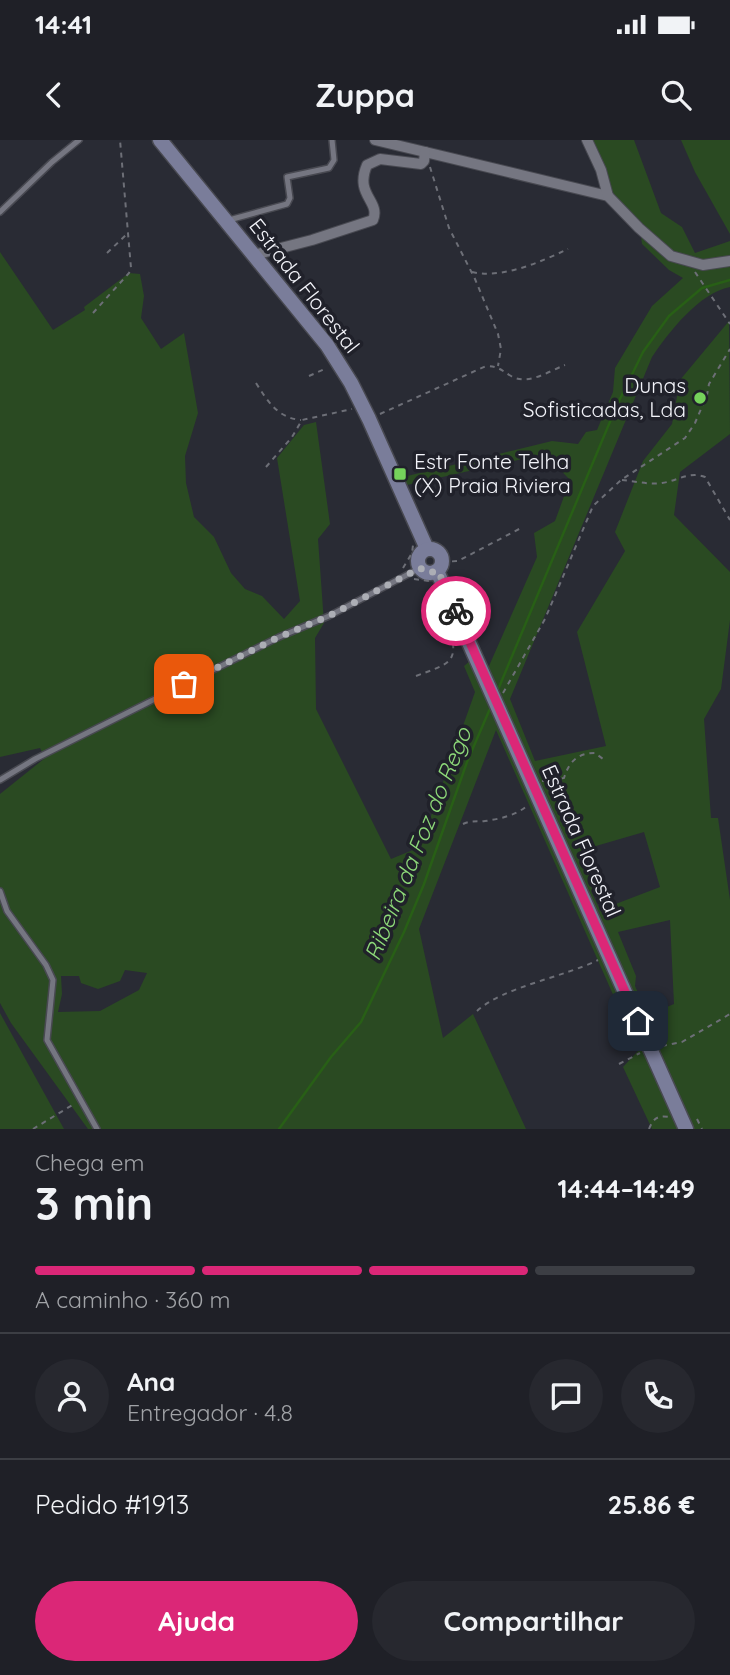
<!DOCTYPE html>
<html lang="pt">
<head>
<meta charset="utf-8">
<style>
  body { margin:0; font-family:Quicksand,sans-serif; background:#27282f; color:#f1f3f6; height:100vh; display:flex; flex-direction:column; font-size:26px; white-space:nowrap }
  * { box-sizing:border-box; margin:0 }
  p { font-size:23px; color:#a1a3a7 }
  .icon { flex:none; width:38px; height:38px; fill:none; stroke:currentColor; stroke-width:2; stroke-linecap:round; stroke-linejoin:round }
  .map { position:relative; height:989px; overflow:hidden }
  .drawer { display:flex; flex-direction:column; background:#1f2027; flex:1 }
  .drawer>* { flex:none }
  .pin { position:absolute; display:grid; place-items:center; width:60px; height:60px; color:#fff; margin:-30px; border-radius:14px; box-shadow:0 4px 10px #0006 }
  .courier { position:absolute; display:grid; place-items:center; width:70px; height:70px; margin:-35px; border:5px solid #db2777; border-radius:50%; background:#fff; color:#222; box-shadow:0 2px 9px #0007 }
  .summary em { font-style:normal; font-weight:700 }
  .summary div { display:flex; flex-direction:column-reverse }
  .summary { display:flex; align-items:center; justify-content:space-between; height:119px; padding:0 35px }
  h1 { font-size:46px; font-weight:700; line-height:52px }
  .bar { display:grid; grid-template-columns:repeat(4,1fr); gap:10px 7px; align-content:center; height:84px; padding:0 35px }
  .bar i { height:9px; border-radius:5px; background:#3c3e44 }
  .bar .active { background:#db2777 }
  .bar p { grid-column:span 4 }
  .line { display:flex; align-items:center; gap:18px; padding:0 35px; border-top:2px solid #3c3e44 }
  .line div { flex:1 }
  .round { display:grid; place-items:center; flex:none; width:74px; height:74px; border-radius:37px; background:#27282f }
  .cta { display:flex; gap:14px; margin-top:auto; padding:14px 35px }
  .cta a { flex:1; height:80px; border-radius:42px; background:#db2777; color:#fff; font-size:28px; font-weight:700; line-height:80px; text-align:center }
  .cta a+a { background:#27282f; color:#f1f3f6 }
  .status { display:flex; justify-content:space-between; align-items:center; height:49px; padding:0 35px; background:#1f2027; direction:ltr }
  .status svg { height:19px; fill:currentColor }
  header { display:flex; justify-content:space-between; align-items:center; height:91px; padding:0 35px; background:#1f2027; font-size:32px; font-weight:700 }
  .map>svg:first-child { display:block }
  .green { fill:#2a4a22; fill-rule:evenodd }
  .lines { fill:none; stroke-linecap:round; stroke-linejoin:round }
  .stream { stroke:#285f16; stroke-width:2.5 }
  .service-casing { stroke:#484951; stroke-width:8 }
  .minor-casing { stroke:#484951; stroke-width:12 }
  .secondary-casing { stroke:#484951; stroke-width:17 }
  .path { stroke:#6d6f77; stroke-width:2; stroke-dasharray:5 5; stroke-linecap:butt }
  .service { stroke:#757681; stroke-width:5 }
  .minor { stroke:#757681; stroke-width:10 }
  .secondary { stroke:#7a7d9a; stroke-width:14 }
  .done { stroke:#acaeb5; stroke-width:7; stroke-dasharray:0 12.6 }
  .route { stroke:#db2777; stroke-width:9 }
  .poi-dot { fill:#75d25b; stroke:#20212a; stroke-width:2.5 }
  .labels { text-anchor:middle; stroke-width:7; stroke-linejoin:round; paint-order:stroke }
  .street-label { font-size:21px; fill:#f3f4fa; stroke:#20212a }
  .poi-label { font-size:21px; fill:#f3f4fa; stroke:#20212a; text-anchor:end }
  .water-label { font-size:23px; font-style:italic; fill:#8dd979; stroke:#20212a }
</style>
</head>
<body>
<div class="status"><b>14:41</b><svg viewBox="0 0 49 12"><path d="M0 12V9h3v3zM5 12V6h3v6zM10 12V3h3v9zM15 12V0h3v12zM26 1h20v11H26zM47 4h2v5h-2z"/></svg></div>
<header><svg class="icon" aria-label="back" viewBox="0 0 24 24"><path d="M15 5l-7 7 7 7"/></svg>Zuppa<svg class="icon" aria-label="search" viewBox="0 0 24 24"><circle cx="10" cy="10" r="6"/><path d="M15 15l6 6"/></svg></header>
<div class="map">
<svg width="730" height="989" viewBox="0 0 730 989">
  <rect width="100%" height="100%" fill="#292b34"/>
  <g class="green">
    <path d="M587,0H634L661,73L682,87L695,113L730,101V147C699,153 669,192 652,217L510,559L535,621L606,606L577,492L625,411L615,392L643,321L672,284L680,240L729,181L730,294L680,332L674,375L730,432V480L721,549L704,579L711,678H718L730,760V989H652L623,927L638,911L496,590L419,789L443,898L473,874L526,989H88L11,883L0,863V654L45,618L40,608L0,617V112L53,190L85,170L84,167L129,133L140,134L144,156L141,178L161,209L184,193L198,273L185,316L186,343L194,377L214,397L231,433L245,449L262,456L284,479L300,461L277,318L304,285L316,282L330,384L318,399L324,483L315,498L316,569L391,719L420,707L475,552L464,526L476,516L484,533L489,526L537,417L534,393L555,381L570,340L545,314L407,345L403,337L552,301L578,304L586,292L597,290L613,252L615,228L652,166L683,138L669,130L642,104L641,97L608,56ZM644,692L660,747L600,770L591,751L594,742L579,714L589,708ZM670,780L674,864L657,871L646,870L635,846L636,836L618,792ZM125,830L147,833L139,850L100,871L58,872L62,854L61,836H79L81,843L98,849L120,841Z"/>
    <path d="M681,0H730V94L695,32Z"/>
    <path d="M0,873L64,989H0Z"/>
  </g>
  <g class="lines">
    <g class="stream">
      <path d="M497,552L617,265L643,212L669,176L702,148L730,140"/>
      <path d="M279,989L331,917L361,882L404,792L424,744L467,622L492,564"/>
    </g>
    <g class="service-casing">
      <g id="service">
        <path d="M0,72L52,22L79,0"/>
        <path d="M229,80L287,64L290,58L287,37L329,28L334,20L332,0"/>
        <path d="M0,640L35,619L279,497L329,476L420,428"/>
        <path d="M0,751L7,771L46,825L53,840L47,900L97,989"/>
      </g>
    </g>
    <g class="minor-casing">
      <g id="minor">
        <path d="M375,0L608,56L639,88L671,116L703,125L730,121"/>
        <path d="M587,0L601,30L608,56"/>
        <path d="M254,115L312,100L373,80C381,61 354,55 367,25L380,19L421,24L424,21L425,12"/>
      </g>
    </g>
    <g class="secondary-casing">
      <g id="secondary">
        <path d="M160,0L327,205L351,243L369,279L427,409"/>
        <circle cx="430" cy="421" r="12"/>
        <path d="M437,431L686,989"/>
      </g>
    </g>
    <g class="path">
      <path d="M430,27L449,88L475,139L498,194L501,209L498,226"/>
      <path d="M107,113L128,93"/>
      <path d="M472,132C503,139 540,122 568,109"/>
      <path d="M695,132L730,184"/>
      <path d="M93,173L129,133L131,128L120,0"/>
      <path d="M309,236L327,228"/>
      <path d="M256,243C268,262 278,278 301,280"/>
      <path d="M380,274L486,226C498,226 501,230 511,236C528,246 549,231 565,225"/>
      <path d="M266,327L292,297L302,280L352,269"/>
      <path d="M622,340C635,341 649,345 662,343C677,341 689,331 705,337L730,380"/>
      <path d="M442,422L458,421L521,388"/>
      <path d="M403,428L412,413L413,405"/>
      <path d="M414,439L429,441"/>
      <path d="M416,536C447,524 461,524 449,488"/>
      <path d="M503,553L545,479L593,366L621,340L685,298L695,283L707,255L709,244L730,209"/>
      <path d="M542,641L564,638C569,622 577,613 595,613L603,619"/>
      <path d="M463,684C471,680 477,682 485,681C500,679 517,675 528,665"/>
      <path d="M477,871C503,847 564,837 598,820"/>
      <path d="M662,906L682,902L730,874"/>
      <path d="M619,924L640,913"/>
      <path d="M697,979L702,989"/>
      <path d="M33,989L74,964"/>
      <path d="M649,989C653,979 657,975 669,977"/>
    </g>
    <use href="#service" class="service"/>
    <use href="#minor" class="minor"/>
    <use href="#secondary" class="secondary"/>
  </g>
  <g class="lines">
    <path class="done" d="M184,544L279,497L329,476L420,428L428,433L438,431L456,471"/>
    <path class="route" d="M456,471L638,881"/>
  </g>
  <g class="poi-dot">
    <circle cx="700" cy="258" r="7"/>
    <rect x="393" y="327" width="14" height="14" rx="3.5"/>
  </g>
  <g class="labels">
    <g class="street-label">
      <text transform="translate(304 146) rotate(52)" y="7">Estrada Florestal</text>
      <text transform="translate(581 701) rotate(66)" y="7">Estrada Florestal</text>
    </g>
    <g class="poi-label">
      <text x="686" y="253">Dunas<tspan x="686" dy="24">Sofisticadas, Lda</tspan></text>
      <text x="414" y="329" text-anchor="start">Estr Fonte Telha<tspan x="414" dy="24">(X) Praia Riviera</tspan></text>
    </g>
    <g class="water-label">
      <text transform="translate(418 704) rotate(-68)" y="8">Ribeira da Foz do Rego</text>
    </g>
  </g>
</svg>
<div class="pin" style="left:184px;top:544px;background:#ea580c"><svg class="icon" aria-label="bag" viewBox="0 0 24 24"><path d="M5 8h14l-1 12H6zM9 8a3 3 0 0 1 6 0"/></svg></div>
<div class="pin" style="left:638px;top:881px;background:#1f2937"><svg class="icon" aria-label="home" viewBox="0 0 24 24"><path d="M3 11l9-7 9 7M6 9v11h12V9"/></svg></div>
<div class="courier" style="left:456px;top:471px"><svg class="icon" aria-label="bike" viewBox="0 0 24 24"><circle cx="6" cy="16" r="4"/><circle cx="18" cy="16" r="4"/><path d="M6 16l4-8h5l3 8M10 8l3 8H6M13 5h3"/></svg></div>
</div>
<section class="drawer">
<div class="summary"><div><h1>3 min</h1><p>Chega em</p></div><em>14:44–14:49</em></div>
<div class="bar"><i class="active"></i><i class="active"></i><i class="active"></i><i></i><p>A caminho · 360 m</p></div>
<div class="line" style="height:126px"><a class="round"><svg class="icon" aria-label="person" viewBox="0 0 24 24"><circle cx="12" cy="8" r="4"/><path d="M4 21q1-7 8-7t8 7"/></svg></a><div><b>Ana</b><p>Entregador · 4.8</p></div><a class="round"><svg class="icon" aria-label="chat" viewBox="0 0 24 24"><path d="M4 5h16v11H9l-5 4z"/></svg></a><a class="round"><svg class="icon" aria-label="phone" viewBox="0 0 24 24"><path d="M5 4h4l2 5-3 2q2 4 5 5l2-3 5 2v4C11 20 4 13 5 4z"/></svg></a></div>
<div class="line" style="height:91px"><div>Pedido #1913</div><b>25.86 €</b></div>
<div class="cta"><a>Ajuda</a><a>Compartilhar</a></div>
</section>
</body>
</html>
